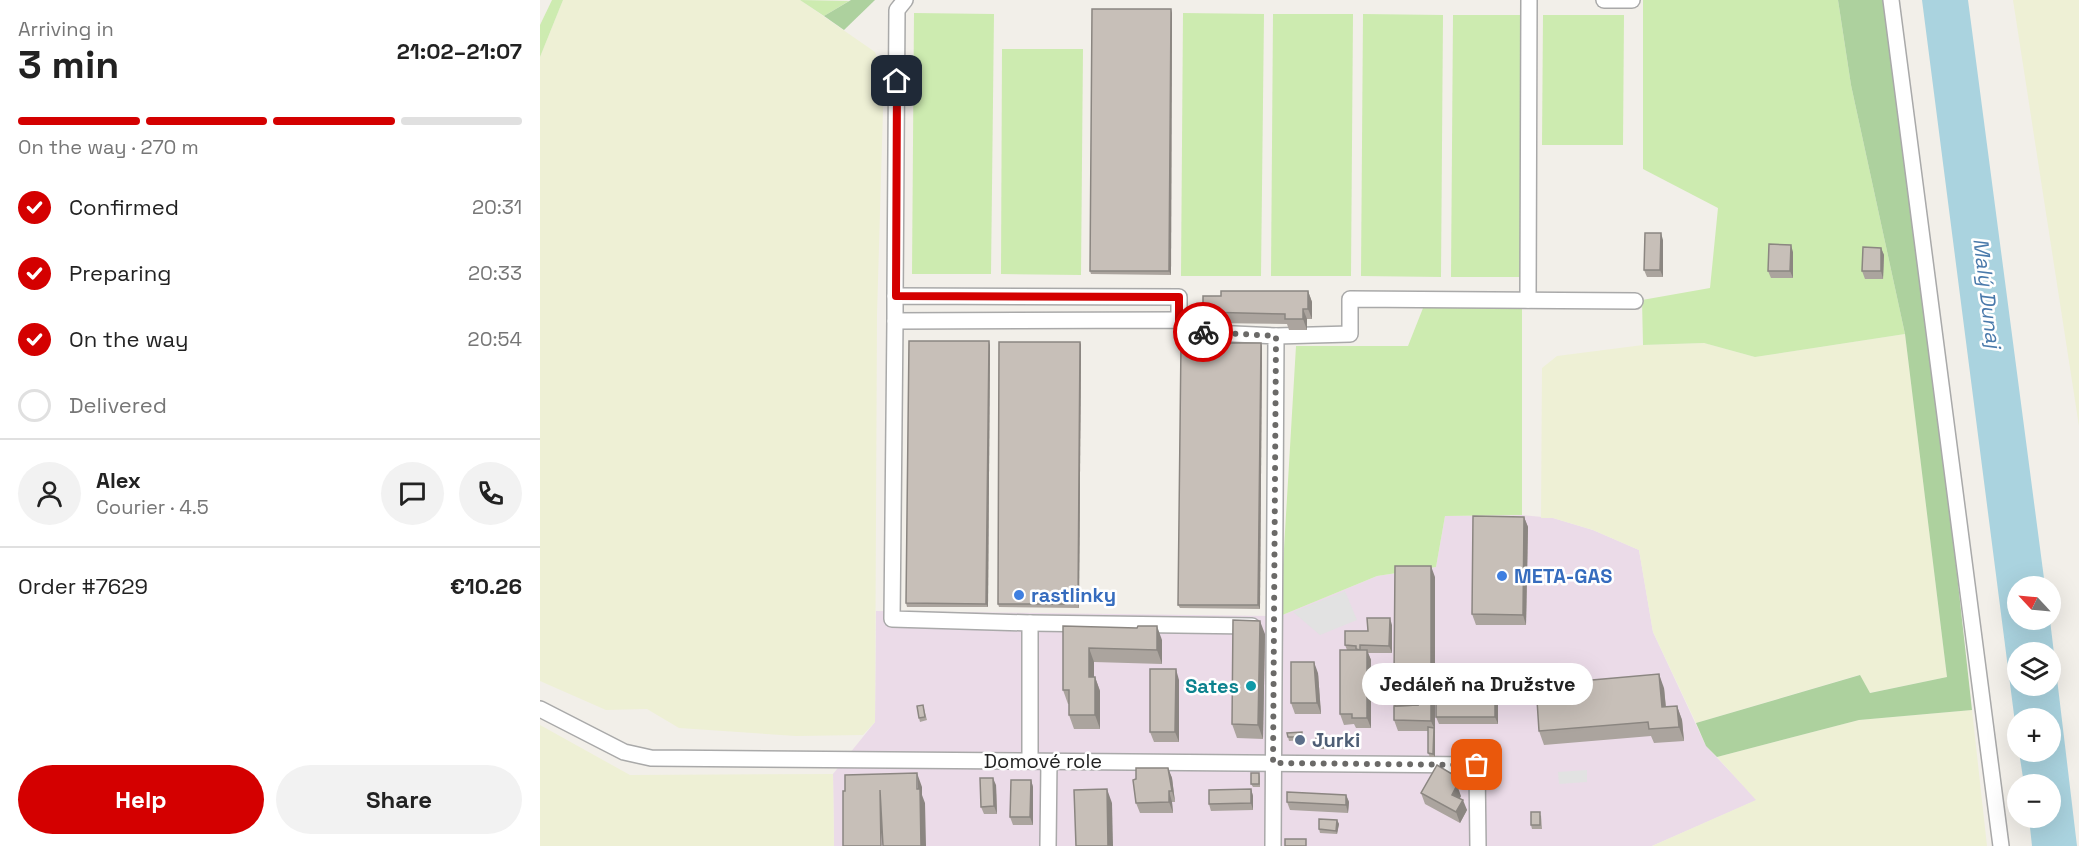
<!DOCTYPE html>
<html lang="en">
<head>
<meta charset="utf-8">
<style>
  body { margin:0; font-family:"Space Grotesk",sans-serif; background:#f2f2f2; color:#222; height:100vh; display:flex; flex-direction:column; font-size:22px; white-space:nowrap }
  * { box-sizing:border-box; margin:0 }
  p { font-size:20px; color:#767676 }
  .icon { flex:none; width:33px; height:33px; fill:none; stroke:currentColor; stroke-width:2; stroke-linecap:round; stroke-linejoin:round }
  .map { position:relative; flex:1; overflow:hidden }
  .side { display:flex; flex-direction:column; background:#fff; width:540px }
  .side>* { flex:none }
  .needle { width:39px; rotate:296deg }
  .fabs { position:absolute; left:1467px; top:576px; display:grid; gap:12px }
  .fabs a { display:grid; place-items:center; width:54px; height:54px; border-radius:50%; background:#fff; box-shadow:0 6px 24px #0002; font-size:30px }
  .pin { position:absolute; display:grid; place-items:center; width:51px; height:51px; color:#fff; margin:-26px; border-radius:12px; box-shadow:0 3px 9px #0006 }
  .courier { position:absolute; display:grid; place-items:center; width:60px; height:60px; margin:-30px; border:4px solid #d40000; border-radius:50%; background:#fff; color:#222; box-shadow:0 2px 8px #0007 }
  .bubble { position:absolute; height:42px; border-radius:21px; background:#fff; box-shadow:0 6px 24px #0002; font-size:20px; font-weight:800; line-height:42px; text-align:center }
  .head em { font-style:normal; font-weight:800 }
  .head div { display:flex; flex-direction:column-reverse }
  .head { display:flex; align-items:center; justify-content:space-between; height:102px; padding:0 18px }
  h1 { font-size:39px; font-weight:800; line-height:45px }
  .bar { display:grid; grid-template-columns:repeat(4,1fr); gap:9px 6px; align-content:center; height:72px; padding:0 18px }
  .bar i { height:8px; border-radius:4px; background:#e0e0e0 }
  .bar .active { background:#d40000 }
  .bar p { grid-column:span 4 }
  .line { display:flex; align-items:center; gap:15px; padding:0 18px; border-top:2px solid #e0e0e0 }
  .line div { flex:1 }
  .round { display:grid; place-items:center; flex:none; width:63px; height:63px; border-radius:32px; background:#f2f2f2 }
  ol { padding:0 18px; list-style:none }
  li { display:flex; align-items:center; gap:18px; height:66px }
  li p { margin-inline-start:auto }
  li .icon { padding:6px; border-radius:50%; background:#d40000; color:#fff; stroke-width:4 }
  li:last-child { color:#767676 }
  li i { width:33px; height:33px; border:3px solid #e0e0e0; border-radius:50% }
  .button { display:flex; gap:12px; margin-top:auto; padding:12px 18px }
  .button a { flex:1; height:69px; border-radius:36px; background:#d40000; color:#fff; font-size:24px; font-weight:800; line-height:69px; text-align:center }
  .button a+a { background:#f2f2f2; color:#222 }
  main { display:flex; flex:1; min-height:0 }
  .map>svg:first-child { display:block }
  .industrial { fill:#ebdbe8 }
  .farmland { fill:#eef0d5 }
  .grass { fill:#cdebb0 }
  .forest { fill:#add19e }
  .parking { fill:#e2e2e2 }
  .water { fill:#aad3df; fill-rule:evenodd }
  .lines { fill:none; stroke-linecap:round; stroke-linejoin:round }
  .minor-casing { stroke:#a9a9a9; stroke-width:18 }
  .minor { stroke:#fff; stroke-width:15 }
  .wall { fill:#aba49e }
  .shaded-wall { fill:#8b8681 }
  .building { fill:#c7bfb8; stroke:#8b8681; stroke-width:1.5 }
  .done { stroke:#6b6a68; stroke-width:6; stroke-dasharray:0 10.8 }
  .route { stroke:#d40000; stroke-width:8 }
  .shop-dot { fill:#3f7fe0; stroke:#fff; stroke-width:2 }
  .culture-dot { fill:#0f9aa8; stroke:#fff; stroke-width:2 }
  .service-dot { fill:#5c6f8a; stroke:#fff; stroke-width:2 }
  .labels { text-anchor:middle; stroke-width:5; stroke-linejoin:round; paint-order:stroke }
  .shop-label { font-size:20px; font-weight:bold; fill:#366cbe; stroke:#fff; text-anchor:start }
  .culture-label { font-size:20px; font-weight:bold; fill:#0d838f; stroke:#fff; text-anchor:end }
  .service-label { font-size:20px; font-weight:bold; fill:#4e5e75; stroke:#fff; text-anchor:start }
  .street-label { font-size:20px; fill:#222; stroke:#fff }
  .water-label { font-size:21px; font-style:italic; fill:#4a7aab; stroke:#fff }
</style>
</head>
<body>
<main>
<section class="side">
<div class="head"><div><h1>3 min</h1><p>Arriving in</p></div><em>21:02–21:07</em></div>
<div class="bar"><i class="active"></i><i class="active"></i><i class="active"></i><i></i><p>On the way · 270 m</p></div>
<ol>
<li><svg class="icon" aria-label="check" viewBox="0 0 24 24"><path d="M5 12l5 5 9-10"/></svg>Confirmed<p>20:31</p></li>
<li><svg class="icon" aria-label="check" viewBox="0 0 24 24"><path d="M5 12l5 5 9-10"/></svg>Preparing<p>20:33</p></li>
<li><svg class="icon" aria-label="check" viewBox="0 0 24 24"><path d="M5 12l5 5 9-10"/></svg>On the way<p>20:54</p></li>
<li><i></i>Delivered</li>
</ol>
<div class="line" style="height:108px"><a class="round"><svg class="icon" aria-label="person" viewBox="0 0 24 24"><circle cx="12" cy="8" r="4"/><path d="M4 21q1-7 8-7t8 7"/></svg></a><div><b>Alex</b><p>Courier · 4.5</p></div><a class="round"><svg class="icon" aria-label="chat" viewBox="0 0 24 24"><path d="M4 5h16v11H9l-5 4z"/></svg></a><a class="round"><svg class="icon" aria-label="phone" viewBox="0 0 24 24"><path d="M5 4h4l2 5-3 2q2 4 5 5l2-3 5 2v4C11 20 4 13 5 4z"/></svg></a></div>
<div class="line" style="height:78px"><div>Order #7629</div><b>€10.26</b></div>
<div class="button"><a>Help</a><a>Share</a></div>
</section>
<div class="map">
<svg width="1539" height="846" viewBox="0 0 1539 846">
  <rect width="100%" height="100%" fill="#f2efe9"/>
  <path class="industrial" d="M982,515L1013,518L1053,530L1099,550L1113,632L1166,746L1217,800L1112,846H294L293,774L335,722L336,611L740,616L837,576L896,567L905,516Z"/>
  <g class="farmland">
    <path d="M23,0H260L335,52L344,76L337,315L335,722L323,735L256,736L139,728L107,709L66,710L0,681V57Z"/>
    <path d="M1473,0H1539V426Z"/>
    <path d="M1365,334L1407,677L1329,693L1319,675L1156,723L1113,632L1099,550L1053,530L1013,518H1001L1002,368L1017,356L1103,345L1164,343L1215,357Z"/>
    <path d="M1432,710L1447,846H1112L1216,800L1177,757L1319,720Z"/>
    <path d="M0,725L90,775L293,774L294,846H0Z"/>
  </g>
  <g class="grass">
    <path d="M12,0H23L0,57V25Z"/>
    <path d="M260,0L309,1L284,16Z"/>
    <path d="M1103,0H1298L1311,85L1365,334L1215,357L1164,343L1103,345L1102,300L1170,288L1178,208L1103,169Z"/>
    <path d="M374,13L454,14L451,274H372Z"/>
    <path d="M643,13L724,14L721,276H641Z"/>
    <path d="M733,14H813L811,276H731Z"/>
    <path d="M823,14L903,15L901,277L821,276Z"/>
    <path d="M913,15H993L991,277H911Z"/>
    <path d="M1003,15H1084L1083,145H1002Z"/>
    <path d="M462,49H543L541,275L461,274Z"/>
    <path d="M885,303L982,304V515L905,516L896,567L837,576L740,616L756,346H868Z"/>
  </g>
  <g class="forest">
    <path d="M311,0H335L304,30L284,16Z"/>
    <path d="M1298,0H1348L1390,330L1432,710L1319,720L1177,757L1166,746L1156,723L1320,675L1330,693L1407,677L1365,334L1311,85Z"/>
  </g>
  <g class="parking">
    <path d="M805,591L817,620L780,635L753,612Z"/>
    <path d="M1047,770V782L1019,784L1018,772Z"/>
  </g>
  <path class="water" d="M1382,0H1428L1505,586H1478V620H1510L1537,846H1492L1489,818H1510V784H1484L1479,752H1510V718H1478L1477,738ZM1478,652H1510V686H1478Z"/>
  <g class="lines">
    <g class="minor-casing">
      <g id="minor">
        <path d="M1064,0H1092"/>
        <path d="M1351,0L1461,846"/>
        <path d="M355,296L357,10L365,0"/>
        <path d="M988,300L989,0"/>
        <path d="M355,321V296L639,297V320"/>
        <path d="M736,336L810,334V299L1095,301"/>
        <path d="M490,623L712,626"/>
        <path d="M0,709L84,752L111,758L937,765L948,768"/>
        <path d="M490,761V623L352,619L355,321L639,320L651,332L736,336L733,846"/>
        <path d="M937,765L938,846"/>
        <path d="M508,846L509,762"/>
      </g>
    </g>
    <use href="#minor" class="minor"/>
  </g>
  <g class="wall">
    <path d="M632,13L631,275L551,274L550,271Z"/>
    <path d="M1123,240V277H1107L1104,270Z"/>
    <path d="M1341,248L1344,255L1343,279H1325L1322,271Z"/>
    <path d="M1253,252V278H1231L1228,271Z"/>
    <path d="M768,291L772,302V319H767V330H749L747,324L667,323L663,312Z"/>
    <path d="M540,342L541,345L539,608L459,607L458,604Z"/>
    <path d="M721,343L722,347L720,609L640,608L638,605Z"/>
    <path d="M450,345L448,607H367L366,603Z"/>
    <path d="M984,517L988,527L986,625H936L932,614Z"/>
    <path d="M895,577V757H890L888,753V731H858L854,720L855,681L854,677Z"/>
    <path d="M852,625V653H828L831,660V728H816L814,724L804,725L800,714L807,650L805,645L828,631Z"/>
    <path d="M523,626L622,640V664L554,662V677H555L560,691V729H534L529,715V704H528L523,690Z"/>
    <path d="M725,634L723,739L697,738L692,724Z"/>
    <path d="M778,673L781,714H755L751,703Z"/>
    <path d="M639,680V742H614L610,732Z"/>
    <path d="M1124,688L1126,707L1137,706L1142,720L1144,741L1114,743L1111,736L1004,745L999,731Z"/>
    <path d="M958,696V724H899L896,717Z"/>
    <path d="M383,705L387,720L380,722L379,718Z"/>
    <path d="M763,736V740L749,741L748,737Z"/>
    <path d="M784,738V749H777L776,745Z"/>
    <path d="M628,768L632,778L635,802H632L633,813H600L596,803V779Z"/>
    <path d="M719,773L720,777V787H713L711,784Z"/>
    <path d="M491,780L493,787V825H473L470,817Z"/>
    <path d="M456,785L457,814H444L441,807Z"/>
    <path d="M711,789L713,796V810L671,811L669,804Z"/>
    <path d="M881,793L921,796L920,798L927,810L920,823L885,804Z"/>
    <path d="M806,795L809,802L808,813L750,810L747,802Z"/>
    <path d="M1001,815L1002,829H992L991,825Z"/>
    <path d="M797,820L799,824L797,834L780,833L779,829Z"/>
  </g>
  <g class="shaded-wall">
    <path d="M631,9L632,13L631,275L629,271Z"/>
    <path d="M1121,233L1123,240V277L1120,270Z"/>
    <path d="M1251,245L1253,252V278L1250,271Z"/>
    <path d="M1341,248L1344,255L1343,279L1341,271Z"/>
    <path d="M768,291L772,302V319L768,309Z"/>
    <path d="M763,309L767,319V330L763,319Z"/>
    <path d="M449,341L450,345L448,607L446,604Z"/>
    <path d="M540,342L541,345L539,608L538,604Z"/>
    <path d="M721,343L722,347L720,609L718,605Z"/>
    <path d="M984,517L988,527L986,625L983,615Z"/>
    <path d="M891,566L895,577V757L893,754L894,728L891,721Z"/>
    <path d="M850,618L852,625V653L849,646Z"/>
    <path d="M720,621L725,634L723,739L718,725Z"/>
    <path d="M617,626L622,640V664L617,650Z"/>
    <path d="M549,648L554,662V691L549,677Z"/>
    <path d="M827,650L831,660V728L827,718Z"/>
    <path d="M774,662L778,673L781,714L777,703Z"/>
    <path d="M636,669L639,680V742L635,732Z"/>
    <path d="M1119,674L1124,688L1127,721L1122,707Z"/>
    <path d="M555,677L560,691V729L555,715Z"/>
    <path d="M955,689L958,696V724L955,717Z"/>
    <path d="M1137,706L1142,720L1144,741L1139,727Z"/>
    <path d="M783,734L784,738V749L782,746Z"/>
    <path d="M628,768L632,778L635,802L632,791Z"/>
    <path d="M377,773L382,787V795L385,803L386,846H381Z"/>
    <path d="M453,778L456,785L457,814L454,806Z"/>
    <path d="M491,780L493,787V825L490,817Z"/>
    <path d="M917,785L921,796L916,805L912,795Z"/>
    <path d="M567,789L572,803L573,846H568Z"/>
    <path d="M711,789L713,796V810L711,803Z"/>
    <path d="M629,791L632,802L633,813L629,802Z"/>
    <path d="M806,795L809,802L808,813L806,805Z"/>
    <path d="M923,800L927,810L920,823L916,812Z"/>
    <path d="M797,820L799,824L797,834L796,831Z"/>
  </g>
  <g class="building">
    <path d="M552,9H631L629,271H550Z"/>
    <path d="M1105,233H1121L1120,270H1104Z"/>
    <path d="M1229,244L1251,245L1250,271H1228Z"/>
    <path d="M1323,247L1341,248V271H1322Z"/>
    <path d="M681,291H768V309H763V319H745V314L663,312V296H681Z"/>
    <path d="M369,341H449L446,604L366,603Z"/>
    <path d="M459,342H540L538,604H458Z"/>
    <path d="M641,343H721L718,605H638Z"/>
    <path d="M933,516L984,517L983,615L932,614Z"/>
    <path d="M855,566H891V721L854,720V706L878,705V677H854Z"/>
    <path d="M827,618H850L849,646L820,645V650L816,649V646L805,645V631H828Z"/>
    <path d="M693,620L720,621L718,725L692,724Z"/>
    <path d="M523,626L597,628L598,626H617V650L549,648V677H555V715H529V690H523Z"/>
    <path d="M800,650H827V718H812V714H800Z"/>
    <path d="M751,662H774L777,703H751Z"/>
    <path d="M610,669H636L635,732H610Z"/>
    <path d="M1119,674L1122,707L1137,706L1139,727L1109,729L1108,722L999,731L996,685Z"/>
    <path d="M878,680V705L855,706V681Z"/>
    <path d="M949,686V689H955V717H896V689H945Z"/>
    <path d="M383,705L385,717L379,718L377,706Z"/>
    <path d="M888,727L894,728L893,754L888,753Z"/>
    <path d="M762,732V737H748L747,733Z"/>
    <path d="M776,734H783L782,746L776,745Z"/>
    <path d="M897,765L912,774L917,785L912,795L923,800L916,812L881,793Z"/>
    <path d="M596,768H628L632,791H629V802L596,803L593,780L596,779Z"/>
    <path d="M377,773V789H380L381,846H343L340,790L341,846H303V791H305V775Z"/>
    <rect x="711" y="773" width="8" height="11"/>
    <path d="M440,778H453L454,806L441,807Z"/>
    <path d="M471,780H491L490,817H470Z"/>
    <path d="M567,789L568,846H536L534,790Z"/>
    <path d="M711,789V803L669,804V790Z"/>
    <path d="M747,792L806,795V805L747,802Z"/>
    <rect x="991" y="812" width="9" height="13"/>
    <path d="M779,819L797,820L796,831L779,829Z"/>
    <rect x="745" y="839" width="21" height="7"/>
  </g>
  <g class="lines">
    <path class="done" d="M663,332L736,336L733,763L937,765"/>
    <path class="route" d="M357,81L356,296L639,297V320L651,332H663"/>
  </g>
  <g class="shop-dot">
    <circle cx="962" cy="576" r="6"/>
    <circle cx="479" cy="595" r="6"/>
  </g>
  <circle class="culture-dot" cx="711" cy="686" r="6"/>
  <circle class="service-dot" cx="760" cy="740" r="6"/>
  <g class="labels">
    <g class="shop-label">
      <text x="974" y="583">META-GAS</text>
      <text x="491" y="602">rastlinky</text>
    </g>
    <g class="culture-label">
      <text x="699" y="693">Sates</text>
    </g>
    <g class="service-label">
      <text x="772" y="747">Jurki</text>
    </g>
    <g class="street-label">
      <text x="503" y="768">Domové role</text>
    </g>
    <g class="water-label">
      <text transform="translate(1447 293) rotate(83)" y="7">Malý Dunaj</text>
    </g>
  </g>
</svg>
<div class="fabs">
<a><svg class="needle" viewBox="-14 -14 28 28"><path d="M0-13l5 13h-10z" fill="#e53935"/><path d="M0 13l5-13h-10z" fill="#767676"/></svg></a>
<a><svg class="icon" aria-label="layers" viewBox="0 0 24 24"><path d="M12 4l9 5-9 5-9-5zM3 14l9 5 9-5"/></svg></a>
<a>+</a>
<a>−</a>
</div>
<div class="pin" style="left:937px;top:765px;background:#ea580c"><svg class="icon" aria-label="bag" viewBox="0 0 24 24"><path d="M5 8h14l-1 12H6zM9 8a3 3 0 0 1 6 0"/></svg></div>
<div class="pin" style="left:357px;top:81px;background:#1f2937"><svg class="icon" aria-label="home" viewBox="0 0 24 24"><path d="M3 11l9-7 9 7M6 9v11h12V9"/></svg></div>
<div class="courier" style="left:663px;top:332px"><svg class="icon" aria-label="bike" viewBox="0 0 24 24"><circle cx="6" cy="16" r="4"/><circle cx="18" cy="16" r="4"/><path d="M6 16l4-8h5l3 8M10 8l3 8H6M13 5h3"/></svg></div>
<div class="bubble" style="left:822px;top:663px;width:231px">Jedáleň na Družstve</div>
</div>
</main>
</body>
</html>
